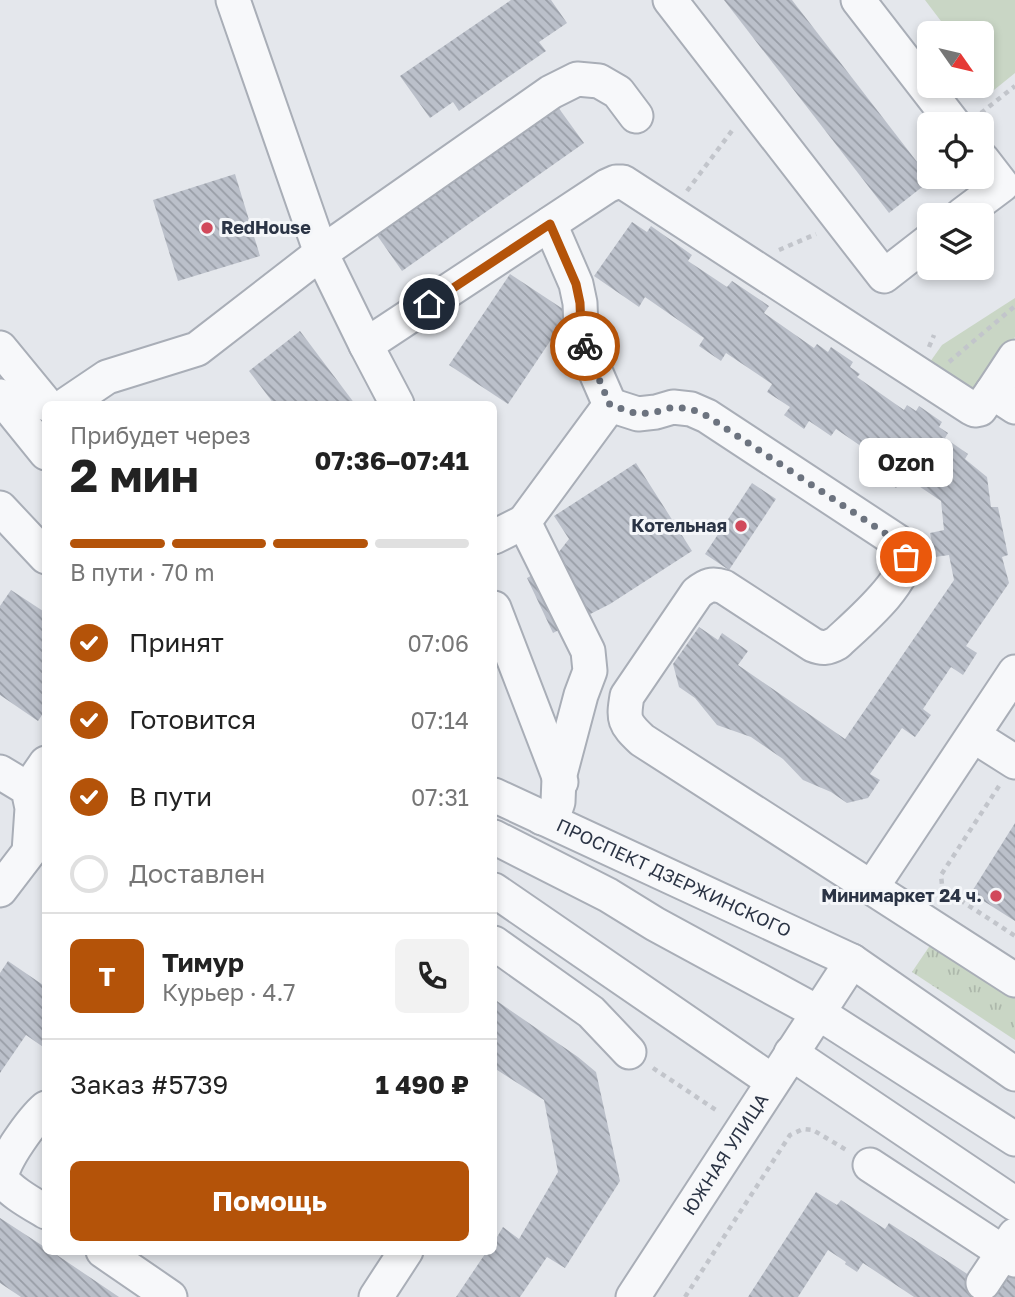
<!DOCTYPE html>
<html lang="ru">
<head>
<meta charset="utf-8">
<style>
  body { margin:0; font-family:"Golos Text",sans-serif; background:#f2f2f2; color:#222; height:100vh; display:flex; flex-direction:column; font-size:26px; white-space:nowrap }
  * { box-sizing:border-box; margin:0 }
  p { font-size:23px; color:#767676 }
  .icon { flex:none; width:38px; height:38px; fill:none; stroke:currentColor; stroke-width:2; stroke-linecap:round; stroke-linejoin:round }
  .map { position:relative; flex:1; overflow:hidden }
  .details { position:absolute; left:42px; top:401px; width:455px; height:854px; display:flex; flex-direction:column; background:#fff; border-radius:10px; box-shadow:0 4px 10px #0003 }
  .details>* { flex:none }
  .needle { width:46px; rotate:124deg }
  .fabs { position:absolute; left:917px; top:21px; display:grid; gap:14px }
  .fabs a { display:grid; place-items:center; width:77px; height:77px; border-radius:10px; background:#fff; box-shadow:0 4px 10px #0003; font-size:35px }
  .pin { position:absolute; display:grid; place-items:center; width:60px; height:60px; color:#fff; margin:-30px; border:4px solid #fff; border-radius:50%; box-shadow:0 2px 7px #0007 }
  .courier { position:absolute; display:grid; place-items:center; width:70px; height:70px; margin:-35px; border:5px solid #b45309; border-radius:50%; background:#fff; color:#222; box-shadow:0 2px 9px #0007 }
  .bubble { position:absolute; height:49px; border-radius:10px; background:#fff; box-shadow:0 4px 10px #0003; font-size:23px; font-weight:700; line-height:49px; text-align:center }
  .summary em { font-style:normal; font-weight:700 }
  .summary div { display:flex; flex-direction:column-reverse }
  .summary { display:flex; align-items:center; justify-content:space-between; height:119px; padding:0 28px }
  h1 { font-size:46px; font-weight:700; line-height:52px }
  .bar { display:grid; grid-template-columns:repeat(4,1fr); gap:10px 7px; align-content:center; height:84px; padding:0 28px }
  .bar i { height:9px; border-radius:5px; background:#e0e0e0 }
  .bar .selected { background:#b45309 }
  .bar p { grid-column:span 4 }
  .line { display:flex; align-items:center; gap:18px; padding:0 28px; border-top:2px solid #e0e0e0 }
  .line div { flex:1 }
  .round { display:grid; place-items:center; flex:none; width:74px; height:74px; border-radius:10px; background:#f2f2f2 }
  ol { padding:0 28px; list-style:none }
  li { display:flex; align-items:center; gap:21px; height:77px }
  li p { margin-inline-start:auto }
  li .icon { padding:7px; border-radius:50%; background:#b45309; color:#fff; stroke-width:4 }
  li:last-child { color:#767676 }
  li i { width:38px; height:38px; border:4px solid #e0e0e0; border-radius:50% }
  .button { display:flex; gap:14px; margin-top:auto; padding:14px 28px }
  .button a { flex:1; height:80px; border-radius:10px; background:#b45309; color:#fff; font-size:28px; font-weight:700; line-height:80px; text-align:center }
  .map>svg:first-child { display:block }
  .grass { fill:url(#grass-tufts) }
  .park { fill:#c9d6c5 }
  .building { fill:url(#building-back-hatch) }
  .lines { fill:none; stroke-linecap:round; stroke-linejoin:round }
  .minor-casing { stroke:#a9aeb7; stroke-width:37 }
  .path { stroke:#c2c5cb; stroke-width:4.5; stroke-dasharray:5 5; stroke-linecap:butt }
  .minor { stroke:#f7f8fa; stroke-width:33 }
  .done { stroke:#6c737f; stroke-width:7; stroke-dasharray:0 12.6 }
  .route { stroke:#b45309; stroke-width:9 }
  .poi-dot { fill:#d1495b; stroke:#f4f6f9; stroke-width:2.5 }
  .labels { text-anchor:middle; stroke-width:6; stroke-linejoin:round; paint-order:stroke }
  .poi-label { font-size:18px; font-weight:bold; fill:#2b3445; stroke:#f4f6f9; text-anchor:end }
  .street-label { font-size:18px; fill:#2b3445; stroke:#f4f6f9 }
</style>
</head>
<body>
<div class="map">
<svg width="1015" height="1297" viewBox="0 0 1015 1297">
  <defs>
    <pattern id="grass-tufts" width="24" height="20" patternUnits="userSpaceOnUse" patternTransform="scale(1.75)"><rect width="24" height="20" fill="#c9d6c5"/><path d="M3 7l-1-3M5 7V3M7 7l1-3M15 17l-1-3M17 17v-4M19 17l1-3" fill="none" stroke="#adb8ab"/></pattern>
    <pattern id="building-back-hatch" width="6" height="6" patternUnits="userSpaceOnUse" patternTransform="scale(1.75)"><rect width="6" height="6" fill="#bbc0ca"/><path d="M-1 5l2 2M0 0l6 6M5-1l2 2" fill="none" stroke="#989da6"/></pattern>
  </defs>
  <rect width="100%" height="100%" fill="#e4e7ec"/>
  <path class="grass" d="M933,941L1015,994V1040L912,972Z"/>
  <g class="park">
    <path d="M925,0H1015V73L994,90L982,75V33H950Z"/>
    <path d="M1015,298V337L978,394L930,362L942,345Z"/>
  </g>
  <g class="building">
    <path d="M511,0H551L567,23L539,42L546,51L459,111L453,102L430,118L400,76Z"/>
    <path d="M724,0H792L931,180L889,213Z"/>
    <path d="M555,103L584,143L402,271L374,231Z"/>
    <path d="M235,174L260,256L178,281L153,200Z"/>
    <path d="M632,222L647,232L651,226L692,255L688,261L727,287L732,281L769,306L764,313L814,348L817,344L828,352L831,347L853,362L850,367L860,374L857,377L904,410L907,405L916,411L919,406L942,422L939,427L948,433L945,438L968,454L965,459L987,477L991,507H998L1008,555L1002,557L1009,583L966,646L977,653L963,675L951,667L923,709L931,715L915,737L902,728L870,774L880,780L868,798L847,803L831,792L803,780L783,759L751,737L717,725L695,698L679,687L673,664L699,627L718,640L722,633L748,651L738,665L845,739L954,580L949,555L935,557L930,533L944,530L941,501L904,476L896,488L878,476L887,464L836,429L831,436L809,421L804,429L784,415L790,407L767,392L772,384L726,353L721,361L699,346L704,338L645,297L639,307L594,276Z"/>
    <path d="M510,274L569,313L508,404L449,365Z"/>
    <path d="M300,331L355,404H274L249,371Z"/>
    <path d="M636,463L692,551L610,604L553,633L527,578L547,567L569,539L554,516Z"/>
    <path d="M752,483L776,499L729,570L705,554Z"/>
    <path d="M11,590L46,613V709L38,721L0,695V606Z"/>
    <path d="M1015,823V921L971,893Z"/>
    <path d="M8,961L46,987V1049L26,1035L0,1073V973Z"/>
    <path d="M494,999L578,1057L596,1072L620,1181L565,1268L547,1257L520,1297H456L487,1251H494V1242L503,1227L519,1239L558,1172L544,1100L494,1068Z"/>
    <path d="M816,1192L837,1205L841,1200L885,1229L889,1223L995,1292L1009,1271L1015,1275V1297H914L863,1263L857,1272L845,1264L846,1262L828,1250L798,1297H748Z"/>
    <path d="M0,1218L46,1248V1251H51L119,1297H21L0,1283Z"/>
  </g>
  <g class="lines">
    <g class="minor-casing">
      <g id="minor">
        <path d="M233,0L321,253L366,345L397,404"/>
        <path d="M670,0L884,276L929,241"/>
        <path d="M858,0L954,124"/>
        <path d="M962,215L1002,185L982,159"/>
        <path d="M550,224L576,284L580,303L581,329L586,350L610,405"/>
        <path d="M366,345L607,186L616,182H623L971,408L975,410L980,409L992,392L1015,407"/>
        <path d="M0,348L46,404"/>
        <path d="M992,392L1015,357"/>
        <path d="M0,396L46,453"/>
        <path d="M67,404L107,377L197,349L321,253L551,92L577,79L599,81L618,92L636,116"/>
        <path d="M0,508L46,557"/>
        <path d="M524,522L610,405L638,414L656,412L673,407L691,409L707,416L897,541C901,545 905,549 905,555C908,582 856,625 837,643C828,648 823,649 813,645L724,587C712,583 707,585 697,593L627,696C623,720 624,723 642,740L1015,980"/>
        <path d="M494,537L524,522L588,651L590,671L581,695L559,778L558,802L556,808L550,815L542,818"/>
        <path d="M494,608L561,782"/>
        <path d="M974,736L1015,762"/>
        <path d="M0,772L28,789L32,808L29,852L0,890"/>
        <path d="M28,789L46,763"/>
        <path id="s1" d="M494,795L852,961L1015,1074"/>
        <path d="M494,837L608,895L655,924L817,1012L1015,1139"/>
        <path d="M872,887L1015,672"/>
        <path d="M494,890L772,1081"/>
        <path d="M494,943L591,1012L629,1052"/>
        <path d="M791,1053L1015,1204"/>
        <path d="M46,1108C34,1118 0,1163 2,1178C5,1189 36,1206 46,1212"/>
        <path d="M870,1165L1015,1260"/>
        <path d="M103,1251L170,1297"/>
        <path d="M983,1283L1015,1235"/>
        <path d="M376,1297L406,1251"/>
        <path id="s2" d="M633,1297L852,961"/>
      </g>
    </g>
    <g class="path">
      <path d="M981,113L1015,86"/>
      <path d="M687,191L734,128"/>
      <path d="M779,250L816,234"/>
      <path d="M929,347L934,335"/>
      <path d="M949,362L1015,306"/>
      <path d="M999,786L941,875L942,885L951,894L1015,936"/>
      <path d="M653,1068L719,1112"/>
      <path d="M685,1297L790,1135L803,1129L813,1130L848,1151"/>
    </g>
    <use href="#minor" class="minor"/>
  </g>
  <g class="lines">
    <path class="done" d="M585,346L610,405L638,414L656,412L673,407L691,409L707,416L897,541L903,548L906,557"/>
    <path class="route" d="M429,304L550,224L576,284L580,303L581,330L585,346"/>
  </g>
  <g class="poi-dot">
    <circle cx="207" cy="228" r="7"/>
    <circle cx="741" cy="526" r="7"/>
    <circle cx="996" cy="896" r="7"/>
  </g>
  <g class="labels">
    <g class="poi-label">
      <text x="221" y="234" text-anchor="start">RedHouse</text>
      <text x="727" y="532">Котельная</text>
      <text x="982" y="902">Минимаркет 24 ч.</text>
    </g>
    <g class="street-label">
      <text dy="6" stroke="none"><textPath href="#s1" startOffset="198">ПРОСПЕКТ ДЗЕРЖИНСКОГО</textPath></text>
      <text dy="6" stroke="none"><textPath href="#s2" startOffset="170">ЮЖНАЯ УЛИЦА</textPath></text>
    </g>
  </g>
</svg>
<div class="fabs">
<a><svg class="needle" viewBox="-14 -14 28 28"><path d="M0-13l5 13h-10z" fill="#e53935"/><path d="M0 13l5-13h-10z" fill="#767676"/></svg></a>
<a><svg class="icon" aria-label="locate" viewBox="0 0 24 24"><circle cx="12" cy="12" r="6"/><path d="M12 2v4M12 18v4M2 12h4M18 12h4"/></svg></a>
<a><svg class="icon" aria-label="layers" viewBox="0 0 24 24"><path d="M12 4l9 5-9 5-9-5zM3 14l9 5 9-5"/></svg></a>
</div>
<div class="pin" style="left:906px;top:557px;background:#ea580c"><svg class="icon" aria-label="bag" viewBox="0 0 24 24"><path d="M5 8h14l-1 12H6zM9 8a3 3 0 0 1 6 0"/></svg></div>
<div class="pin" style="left:429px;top:304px;background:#1f2937"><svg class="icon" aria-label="home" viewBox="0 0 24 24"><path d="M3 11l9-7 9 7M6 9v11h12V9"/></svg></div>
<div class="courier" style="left:585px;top:346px"><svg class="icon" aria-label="bike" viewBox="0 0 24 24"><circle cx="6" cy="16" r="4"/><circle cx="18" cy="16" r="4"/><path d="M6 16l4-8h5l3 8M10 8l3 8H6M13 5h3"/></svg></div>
<div class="bubble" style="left:859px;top:438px;width:94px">Ozon</div>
<section class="details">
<div class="summary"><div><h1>2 мин</h1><p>Прибудет через</p></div><em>07:36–07:41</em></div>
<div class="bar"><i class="selected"></i><i class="selected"></i><i class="selected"></i><i></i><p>В пути · 70 m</p></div>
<ol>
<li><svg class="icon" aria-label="check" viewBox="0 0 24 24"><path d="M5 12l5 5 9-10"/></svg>Принят<p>07:06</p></li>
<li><svg class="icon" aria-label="check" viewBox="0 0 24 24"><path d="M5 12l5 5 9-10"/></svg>Готовится<p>07:14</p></li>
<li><svg class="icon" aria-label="check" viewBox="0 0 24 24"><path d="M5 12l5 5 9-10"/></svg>В пути<p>07:31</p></li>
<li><i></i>Доставлен</li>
</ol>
<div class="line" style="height:126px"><b class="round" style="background:#b45309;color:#fff">Т</b><div><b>Тимур</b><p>Курьер · 4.7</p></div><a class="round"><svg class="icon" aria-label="phone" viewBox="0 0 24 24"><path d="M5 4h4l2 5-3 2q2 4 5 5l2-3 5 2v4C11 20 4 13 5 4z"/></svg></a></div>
<div class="line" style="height:91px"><div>Заказ #5739</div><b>1 490 ₽</b></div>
<div class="button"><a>Помощь</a></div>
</section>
</div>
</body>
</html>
